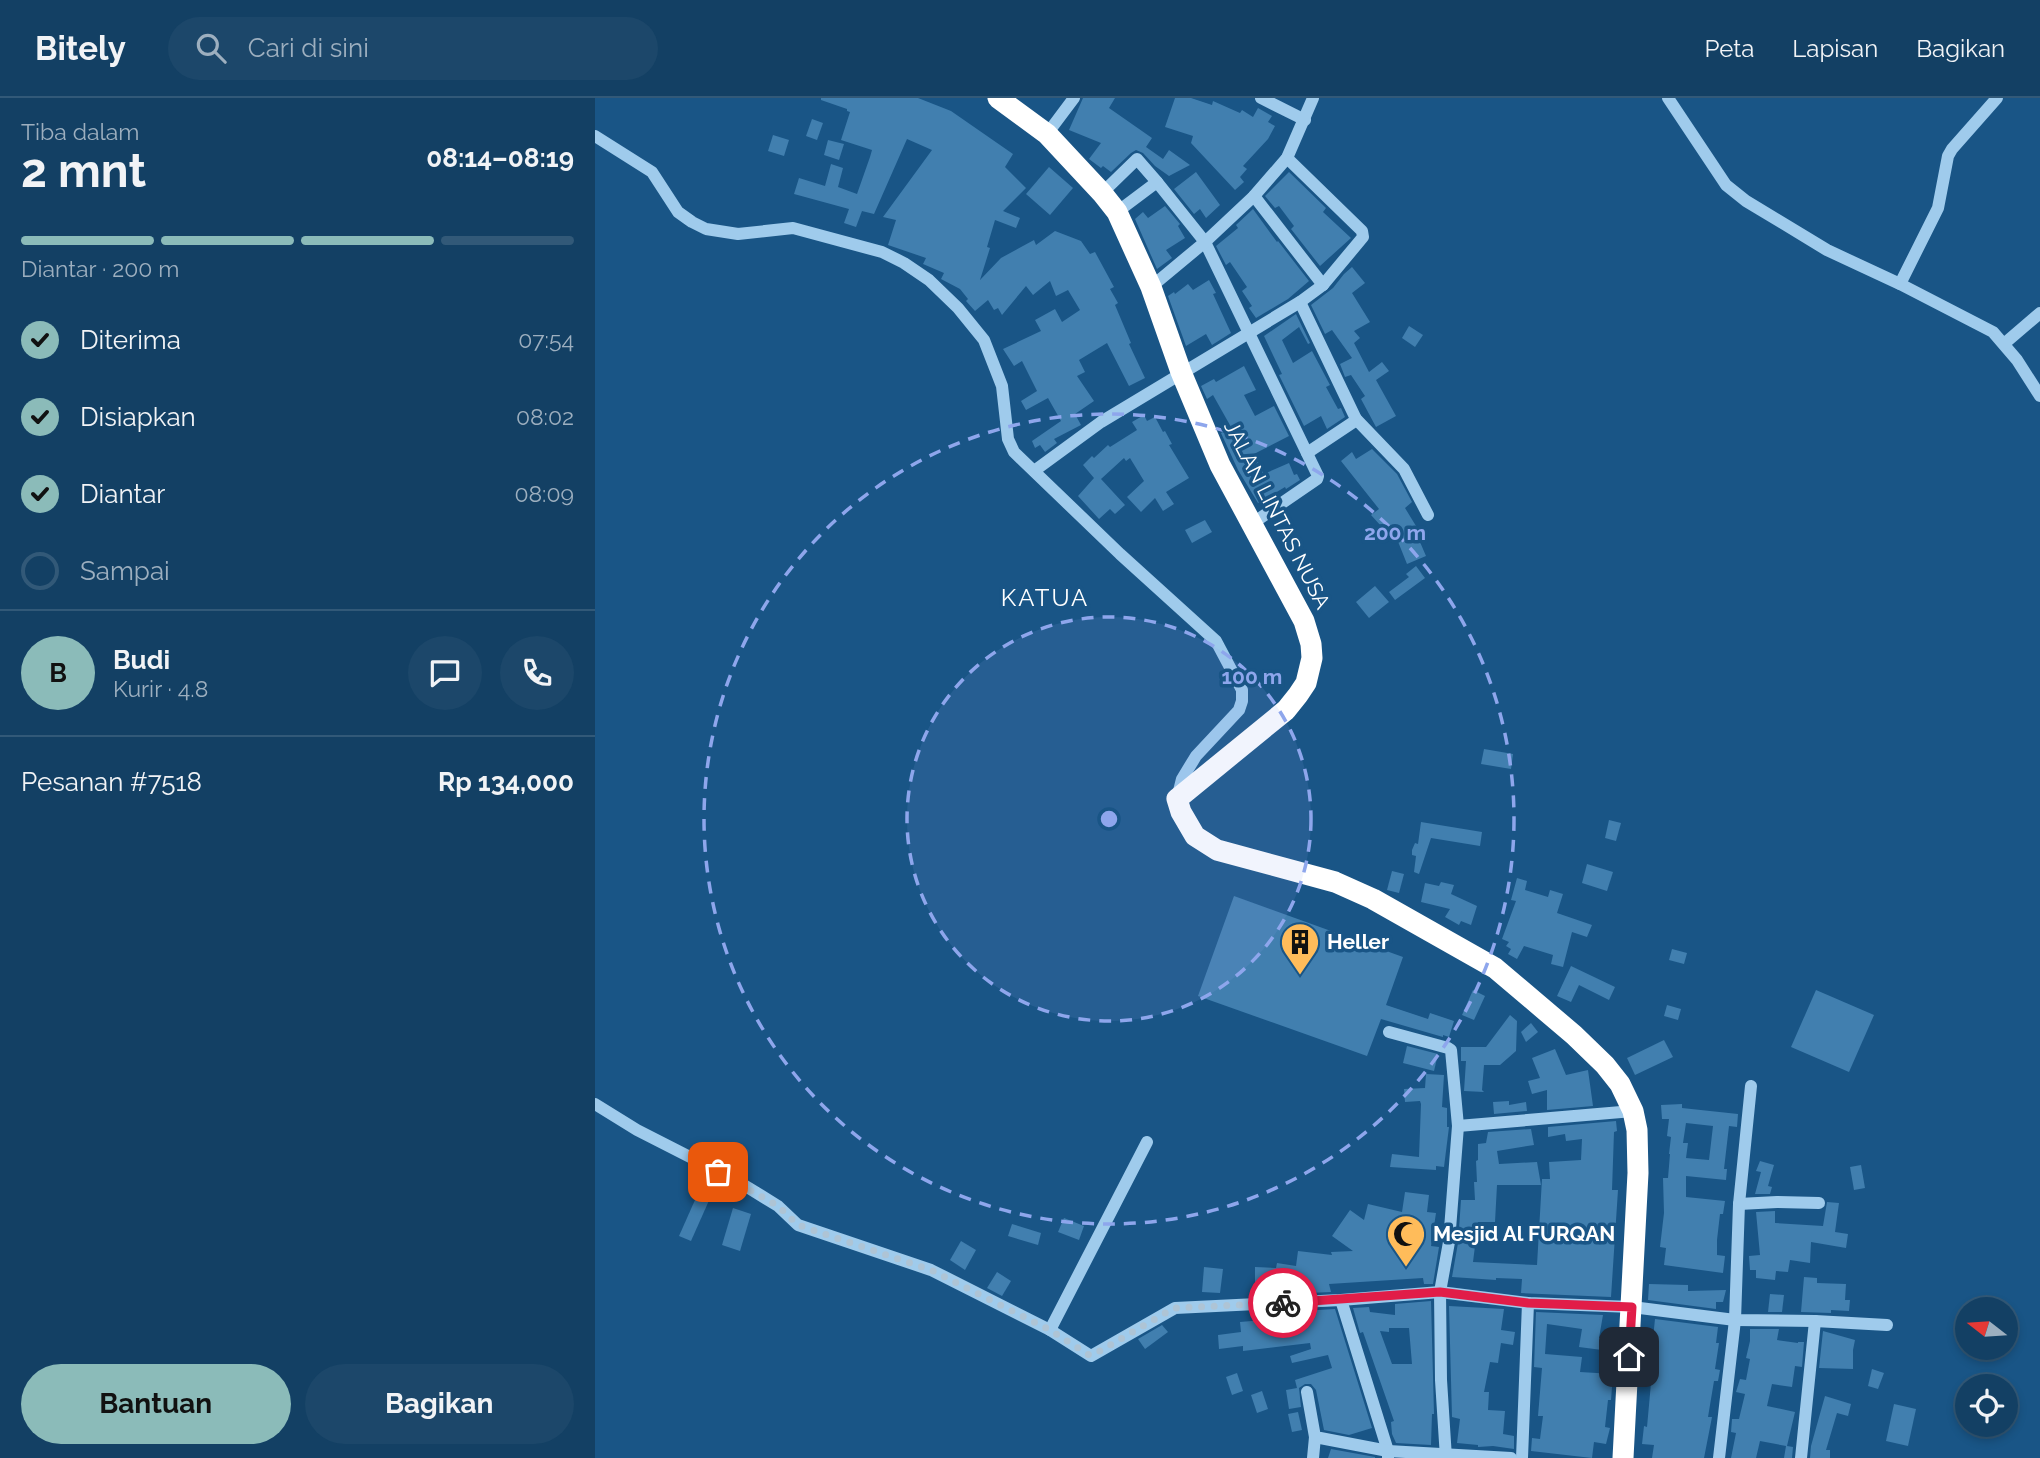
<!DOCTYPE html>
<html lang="id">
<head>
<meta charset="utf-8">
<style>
  body { margin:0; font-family:Raleway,sans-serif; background:#1c476a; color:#f1f3f6; height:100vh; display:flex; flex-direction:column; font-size:26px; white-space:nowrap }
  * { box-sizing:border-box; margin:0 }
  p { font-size:23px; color:#9dafbf }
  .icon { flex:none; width:38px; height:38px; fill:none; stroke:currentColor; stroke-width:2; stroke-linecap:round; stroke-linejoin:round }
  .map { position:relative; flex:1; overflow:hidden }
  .sheet { display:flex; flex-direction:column; background:#134064; width:595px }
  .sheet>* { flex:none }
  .needle { width:46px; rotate:287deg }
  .controls { position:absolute; left:1360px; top:1199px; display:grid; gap:14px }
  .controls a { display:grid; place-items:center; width:63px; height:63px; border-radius:50%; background:#134064; box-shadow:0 4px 10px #0003,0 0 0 2px #325978; font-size:35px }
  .pin { position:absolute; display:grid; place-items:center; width:60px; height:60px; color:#fff; margin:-30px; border-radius:14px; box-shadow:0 4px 10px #0006 }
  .courier { position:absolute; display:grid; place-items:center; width:70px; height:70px; margin:-35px; border:5px solid #e11d48; border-radius:50%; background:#fff; color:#222; box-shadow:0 2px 9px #0007 }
  .summary em { font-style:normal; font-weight:700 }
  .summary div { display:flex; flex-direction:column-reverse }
  .summary { display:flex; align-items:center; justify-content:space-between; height:119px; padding:0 21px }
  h1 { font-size:46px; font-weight:700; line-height:52px }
  .bar { display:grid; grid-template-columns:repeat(4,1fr); gap:10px 7px; align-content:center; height:84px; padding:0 21px }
  .bar i { height:9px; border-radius:5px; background:#325978 }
  .bar .selected { background:#8bbbb9 }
  .bar p { grid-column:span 4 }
  .line { display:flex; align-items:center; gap:18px; padding:0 21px; border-top:2px solid #325978 }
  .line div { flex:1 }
  .round { display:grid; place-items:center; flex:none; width:74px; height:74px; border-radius:37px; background:#1c476a }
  ol { padding:0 21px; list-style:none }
  li { display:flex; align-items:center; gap:21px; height:77px }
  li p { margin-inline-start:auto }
  li .icon { padding:7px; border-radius:50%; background:#8bbbb9; color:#111; stroke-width:4 }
  li:last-child { color:#9dafbf }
  li i { width:38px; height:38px; border:4px solid #325978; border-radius:50% }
  .primary-button { display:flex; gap:14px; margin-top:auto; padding:14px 21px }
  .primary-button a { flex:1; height:80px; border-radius:42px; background:#8bbbb9; color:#111; font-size:28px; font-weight:700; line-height:80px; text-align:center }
  .primary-button a+a { background:#1c476a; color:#f1f3f6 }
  header { display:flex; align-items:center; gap:42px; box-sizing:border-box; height:98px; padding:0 35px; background:#134064; border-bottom:2px solid #325978 }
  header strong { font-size:33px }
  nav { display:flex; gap:38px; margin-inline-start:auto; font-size:24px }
  .search { width:490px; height:63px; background:#1c476a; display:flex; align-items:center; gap:18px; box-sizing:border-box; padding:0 24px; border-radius:38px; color:#9dafbf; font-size:26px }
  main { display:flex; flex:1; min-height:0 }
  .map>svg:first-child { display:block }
  .building { fill:#417faf; fill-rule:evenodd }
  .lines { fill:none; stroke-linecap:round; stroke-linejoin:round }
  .minor { stroke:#9fcbec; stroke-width:12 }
  .highway { stroke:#fff; stroke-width:21 }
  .done { stroke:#aec4d5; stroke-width:7; stroke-dasharray:0 12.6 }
  .route { stroke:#e11d48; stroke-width:9 }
  .ring { fill:none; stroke:#8ea6ec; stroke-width:3.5; stroke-dasharray:12 9 }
  .labels { text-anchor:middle; stroke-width:7; stroke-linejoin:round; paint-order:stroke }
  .street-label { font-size:21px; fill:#fff; stroke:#195586 }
  .poi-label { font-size:21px; font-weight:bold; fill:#fff; stroke:#195586; text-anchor:start }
  .quarter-label { font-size:24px; letter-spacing:2px; fill:#fff; stroke:#195586 }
  .centre { fill:#8ea6ec; stroke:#195586; stroke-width:3.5 }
  .ring-label { font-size:21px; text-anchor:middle; font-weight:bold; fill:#8ea6ec; stroke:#195586; stroke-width:7; stroke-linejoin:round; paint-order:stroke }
</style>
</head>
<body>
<header>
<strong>Bitely</strong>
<div class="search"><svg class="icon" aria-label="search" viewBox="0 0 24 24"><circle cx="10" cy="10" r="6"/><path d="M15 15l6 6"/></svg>Cari di sini</div>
<nav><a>Peta</a><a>Lapisan</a><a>Bagikan</a></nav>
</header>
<main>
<section class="sheet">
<div class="summary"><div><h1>2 mnt</h1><p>Tiba dalam</p></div><em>08:14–08:19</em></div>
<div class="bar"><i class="selected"></i><i class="selected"></i><i class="selected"></i><i></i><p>Diantar · 200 m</p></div>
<ol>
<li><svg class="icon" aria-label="check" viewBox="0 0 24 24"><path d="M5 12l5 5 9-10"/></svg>Diterima<p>07:54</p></li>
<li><svg class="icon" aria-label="check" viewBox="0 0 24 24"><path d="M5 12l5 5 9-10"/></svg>Disiapkan<p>08:02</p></li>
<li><svg class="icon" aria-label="check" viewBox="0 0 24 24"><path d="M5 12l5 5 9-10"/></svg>Diantar<p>08:09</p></li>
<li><i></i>Sampai</li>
</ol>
<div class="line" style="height:126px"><b class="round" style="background:#8bbbb9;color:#111">B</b><div><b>Budi</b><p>Kurir · 4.8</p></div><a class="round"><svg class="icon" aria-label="chat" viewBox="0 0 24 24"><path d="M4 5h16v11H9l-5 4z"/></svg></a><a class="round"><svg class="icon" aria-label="phone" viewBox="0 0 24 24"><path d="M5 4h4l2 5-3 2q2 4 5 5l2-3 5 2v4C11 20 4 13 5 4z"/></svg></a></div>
<div class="line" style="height:91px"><div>Pesanan #7518</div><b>Rp 134,000</b></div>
<div class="primary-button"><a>Bantuan</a><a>Bagikan</a></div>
</section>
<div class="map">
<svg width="1445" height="1360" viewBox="0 0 1445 1360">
  <rect width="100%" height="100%" fill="#195586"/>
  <g class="building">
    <path d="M226,0H323L356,13L418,56L410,69L431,90L408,113L425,120L421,130L400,122L392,149L395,150L385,182L406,160L439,142L441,147L460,133L486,143L495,156L500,154L519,189L515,191L523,205L520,207L536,245L534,246L550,280L534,288L512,245L484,262L490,274L482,278L499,303L480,316L486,327L459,341L462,345L450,354L445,347L440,350L437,343L466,323L453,300L431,312L426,303L442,293L427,263L419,268L408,251L446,233L440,222L460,211L467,224L485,212L473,192L461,198L455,183L438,197L431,188L407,217L403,210L399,212L393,202L380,213L371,203L373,201L365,191L346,181L349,175L328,166L331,160L293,147L301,122L288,119L337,52L312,41L279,116L267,113L261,129L249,125L254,111L199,96L204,80L230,88L236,66L248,70L243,89L262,96L275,59L277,52L246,42L255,14L252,13V11L226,2Z"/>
    <path d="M488,0H520L514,10L557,40L551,49L568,61L574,52L595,67L574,78L560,68L548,55L541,52L536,55L516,74L508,68L506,70L494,61L506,45L474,32Z"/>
    <path d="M580,0H596L617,7L618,3L645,15L647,12L658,19L663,10L677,18L673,24L680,28L673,41L648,68L652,71L645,79L649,84L640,92L596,45L598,38L570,29Z"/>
    <path d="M217,21L228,25L222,42L211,38Z"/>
    <path d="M178,37L194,42L189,58L173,53Z"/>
    <path d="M233,42L249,46L244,62L229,57Z"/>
    <path d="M454,69L478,90L455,117L431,96Z"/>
    <path d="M601,74L625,107L611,120L605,111L599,116L579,91Z"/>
    <path d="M694,74L731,110L728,114L756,140L725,168L696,131L699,128L684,108L680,110L670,98Z"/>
    <path d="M570,108L585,126L583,128L590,140L571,152L577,160L562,171L540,121L548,114L553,120Z"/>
    <path d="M658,111L682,144L683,143L714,183L693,201L661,220L654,210L657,208L647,193L652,189L635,164L631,167L621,148L643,130L641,127Z"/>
    <path d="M757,169L770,185L757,195L775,224L759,233L765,240L759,245L774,274L787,264L794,273L781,282L801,318L781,329L766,301L770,298L756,277L750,279L745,266L757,260L737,232L730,236L716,207L738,190L749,176Z"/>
    <path d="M614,182L621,195L618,196L636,235L617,247L611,236L591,248L573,198L579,194L580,196L593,186L598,192Z"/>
    <path d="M701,216L715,245L713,246L704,229L687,242L698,265L717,253L735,287L731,289L743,311L746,310L750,319L732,331L726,318L709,328L684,277L687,276L669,238Z"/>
    <path d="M814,228L828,237L820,249L807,240Z"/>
    <path d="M649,268L661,292L649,297L660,318L679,308L694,338L659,356L669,376L694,365L699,377L702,376L705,382L691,391L690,389L663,405L643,372L626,335L636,329L618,297L612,301L606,288L619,281L621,284Z"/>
    <path d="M549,317L552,323L560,319L568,334L570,333L577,346L574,347L594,380L571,394L579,406L568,413L560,400L546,414L532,399L549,383L535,360L531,363L529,360L506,381L530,407L520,416L515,411L504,421L483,398L499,380L488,367L497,358L499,360L513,347L515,349L542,332L537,324Z"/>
    <path d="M777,351L802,376L817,404L810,410L821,428L819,430L831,458L812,466L800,436L796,439L787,427L786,428L776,417L784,411L746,363L757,354L761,361Z"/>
    <path d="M610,422L617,434L597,445L590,432Z"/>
    <path d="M821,468L830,480L800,502L794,494L814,479L811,476Z"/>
    <path d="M780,488L794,504L774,520L761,504Z"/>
    <path d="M889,651L918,656L916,671L886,666Z"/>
    <path d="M1014,722L1026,725L1021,743L1010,740Z"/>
    <path d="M826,724L887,734L885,748L836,740L824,776L819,774L821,758L817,757V752L820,745L823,746Z"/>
    <path d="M992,766L1018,774L1012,793L987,785Z"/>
    <path d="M797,773L809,776L804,795L792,792Z"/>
    <path d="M922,780L932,783L930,792L953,799L955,792L968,796L962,815L997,827L992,839L977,834L968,869L956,866L958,857L929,848L922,861L913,856L916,851L911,848L914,844L907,841L921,803L916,802Z"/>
    <path d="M846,784L859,787L856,796L882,808L876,827L866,823L864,827L850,819L855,811L826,804L830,785L844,788Z"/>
    <path d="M639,798L808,859L791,907L833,921L835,915L859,923L854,939L848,937V939L786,921L772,958L603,898Z"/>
    <path d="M1077,851L1092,855L1089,866L1074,862Z"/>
    <path d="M976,868L1020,889L1014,902L984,887L976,904L962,898Z"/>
    <path d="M878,892L890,898L879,922L867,917Z"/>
    <path d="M1221,892L1279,917L1254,974L1196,949Z"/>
    <path d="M1072,907L1086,911L1083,922L1069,918Z"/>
    <path d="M915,917L922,923L921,953L905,967H889L887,992L889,994L869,993L871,963H866V949H891Z"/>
    <path d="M936,925L943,934L931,944L926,934Z"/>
    <path d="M1069,942L1078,959L1040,977L1032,960Z"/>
    <path d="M812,948L843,956L839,973L808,965Z"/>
    <path d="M960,951L971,977L993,972L998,1008L952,1012V992L937,996L933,983L945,980L937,960Z"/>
    <path d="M831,976L849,977L847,1009L852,1010V1029H854L849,1069L841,1068V1072L795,1069L797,1056L824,1059L826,1006L825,1003L810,1004L809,991L830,990Z"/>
    <path d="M914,1003V1007L931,1004L932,1013L899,1016L898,1004Z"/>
    <path d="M1087,1006V1010L1143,1016L1142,1029L1134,1028L1129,1071H1132L1131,1082L1091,1078V1099L1130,1103L1128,1116H1125L1122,1142V1157L1130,1158L1128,1175L1069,1167L1071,1150L1065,1149L1069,1115L1068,1080H1073L1075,1056H1074L1076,1039L1072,1038L1074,1021H1067L1066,1007ZM1091,1025L1118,1028L1114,1062L1091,1060L1093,1045H1088Z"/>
    <path d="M1021,1023L1022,1033L1019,1034L1017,1092H1023L1016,1199L926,1195L927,1181L901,1180V1182L857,1179L863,1145L866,1102H880L879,1084H882L881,1063L883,1062V1046L891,1045L893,1034L936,1031L939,1047L902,1053L904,1066L942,1064L946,1087H902L900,1124H883L878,1164L942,1167L947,1081H955L954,1064L986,1062L987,1041L971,1043L970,1036L953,1039V1029Z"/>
    <path d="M1165,1063L1179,1067L1173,1088L1177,1089L1175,1096H1160L1166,1074L1161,1073Z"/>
    <path d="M1266,1067L1270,1090L1259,1092L1255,1069Z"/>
    <path d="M108,1084L120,1089L96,1143L84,1138Z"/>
    <path d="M810,1094L834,1097L832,1114L841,1115L836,1148L844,1149L838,1186H829L828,1180L734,1186L736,1194L691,1196L678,1194L679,1187L660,1186V1169L681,1170L682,1165L701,1168L703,1153L737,1157L736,1154L758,1153L737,1138L755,1112L769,1122L773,1106L807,1114Z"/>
    <path d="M1232,1104L1244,1105L1240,1134L1253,1136L1251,1150L1216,1144L1215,1165L1195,1162L1193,1174L1181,1173L1180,1182L1161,1180V1172H1155L1154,1158L1165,1157L1161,1114L1180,1113V1125L1228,1128Z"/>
    <path d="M138,1110L156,1116L145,1153L127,1147Z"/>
    <path d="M469,1120L489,1128L484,1142L463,1134Z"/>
    <path d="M417,1126L446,1135L443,1147L413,1138Z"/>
    <path d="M366,1143L381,1152L370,1172L355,1162Z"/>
    <path d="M609,1169L628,1171L625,1195L607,1194Z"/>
    <path d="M402,1174L416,1183L407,1198L392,1190Z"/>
    <path d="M1209,1179L1222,1180V1185L1251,1186L1250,1202H1255L1254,1213L1236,1212V1215L1206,1214Z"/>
    <path d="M1054,1186L1093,1187V1193L1131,1192L1128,1204H1121V1211L1053,1202Z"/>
    <path d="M1175,1196L1189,1197L1187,1214H1173Z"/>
    <path d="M836,1203L839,1316H837L836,1347L801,1345L797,1336L796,1324L799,1323L768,1234L765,1235L758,1210L774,1209L775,1214L800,1217V1206ZM794,1230H814L817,1266H797L785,1233L794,1234Z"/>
    <path d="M854,1208L909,1211L906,1232L920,1234L918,1247L906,1245L903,1265L895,1264L889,1294H894L893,1312L910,1313L908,1336L919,1338V1351L898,1348L883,1349V1347L862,1345L865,1321L857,1319Z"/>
    <path d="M740,1211L777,1330L754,1337L729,1332L721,1292L716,1286H710L704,1290L706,1309L694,1311L691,1292L702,1290L700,1282L737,1270L733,1257L697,1265L695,1258L716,1251L715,1245L648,1253V1248L624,1251L623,1237L646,1234L645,1224L668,1222V1219L686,1218V1216L706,1213Z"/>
    <path d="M941,1214L1008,1217L1004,1240H1009L1007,1252L984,1249L987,1231L952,1226L950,1256L987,1259L985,1274L1018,1276L1016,1302H1013L1010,1329L1015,1330L1011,1346L999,1344L997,1360L936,1353L937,1340L945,1341L948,1318H943L947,1270L939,1269Z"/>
    <path d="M1060,1221L1123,1229L1121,1245H1124L1120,1271L1125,1272L1123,1283H1119L1113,1319H1117L1109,1360H1057L1059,1347L1047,1346L1049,1328L1052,1329L1057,1274H1052V1260H1055L1056,1240H1058Z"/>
    <path d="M567,1227L573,1234L550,1251L543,1241Z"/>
    <path d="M1155,1231H1184L1182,1242L1203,1245V1244H1209L1207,1269L1200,1268L1197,1289L1177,1286L1172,1308L1200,1314L1192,1348L1198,1349L1197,1360H1189L1191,1348L1165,1343L1161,1360H1136L1141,1335L1136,1334L1137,1321H1144L1150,1296L1141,1294L1145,1281L1151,1282L1155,1261L1151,1260L1155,1243Z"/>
    <path d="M1228,1233L1260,1242L1258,1252V1271L1224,1270Z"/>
    <path d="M1277,1271L1289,1275L1283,1291L1273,1288Z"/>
    <path d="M642,1275L648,1293L637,1297L631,1279Z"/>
    <path d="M667,1293L673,1311L662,1315L656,1297Z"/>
    <path d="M1230,1298L1256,1306L1253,1318L1242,1315L1231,1352H1235V1360H1215L1216,1348Z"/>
    <path d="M1299,1306L1321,1311L1313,1348L1291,1343Z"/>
    <path d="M703,1314L707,1332L697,1334L693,1316Z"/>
    <path d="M736,1351L780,1359V1360H733Z"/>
  </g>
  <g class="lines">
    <g class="minor">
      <path d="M666,0L710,22"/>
      <path d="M1073,0L1131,87L1151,103L1232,152L1305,186L1398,234L1422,262L1445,298"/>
      <path d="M452,36L479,0"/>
      <path d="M0,38L57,74L83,114L97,124L111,131L143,136L198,130L287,154L309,165L334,182L363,210L389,242L407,288L413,341L419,354L525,456L621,543L647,592V603L644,612L601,658L587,681L583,697"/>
      <path d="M507,95L542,61L562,84"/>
      <path d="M659,98L728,187"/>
      <path d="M522,114L562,84L610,144L723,378L722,381L658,425"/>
      <path d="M1305,186L1343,110L1353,58L1357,51L1402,0"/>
      <path d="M556,189L610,144L659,98L692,60L718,0"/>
      <path d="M705,204L761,321L760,323L712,355"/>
      <path d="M1410,245L1445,215"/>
      <path d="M761,321L809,371L833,417"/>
      <path d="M439,373L506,324L705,204L728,187L768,139L767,133L692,60"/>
      <path d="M794,934L853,950L856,952L863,1028L854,1144L845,1194L846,1282L851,1360"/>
      <path d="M0,1006L42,1032L144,1084L183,1108L203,1127L336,1172L455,1232L496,1258L580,1210L746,1202L845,1194L933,1205L1037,1209L1140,1222L1220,1223L1292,1227"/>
      <path d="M863,1028L1038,1013"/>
      <path d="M1144,1106L1182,1104L1224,1105"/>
      <path d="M746,1202L793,1353V1360"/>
      <path d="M455,1232L552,1044"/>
      <path d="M712,1294L720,1339L793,1353L916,1360"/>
      <path d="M718,1360L720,1339"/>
      <path d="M927,1360L933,1205"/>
      <path d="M1124,1360L1140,1222L1144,1106L1156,988"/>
      <path d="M1206,1360L1220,1223"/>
    </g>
    <path class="highway" d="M403,0L452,36L507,95L522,114L556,189L586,274L625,367L709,523L716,546L717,560L711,585L703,597L691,612L582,701L586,714L600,738L622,752L740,784L778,801L900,870L979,937L1010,967L1025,986L1038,1013L1042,1032L1043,1075L1028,1360"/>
  </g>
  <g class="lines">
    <path class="done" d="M123,1074L183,1108L203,1127L336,1172L455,1232L494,1257H498L579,1210L688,1205"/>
    <path class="route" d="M688,1205L845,1194L933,1205L1037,1209L1034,1259"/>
  </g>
  <circle cx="514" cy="721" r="202" fill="#8ea6ec" fill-opacity=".12"/>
  <g class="ring">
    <circle cx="514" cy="721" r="202"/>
    <circle cx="514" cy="721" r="405"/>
  </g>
  <defs>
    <g id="building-pin" transform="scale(2.0125)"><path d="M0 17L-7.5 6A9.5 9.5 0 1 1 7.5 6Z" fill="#ffbc5a" stroke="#195586"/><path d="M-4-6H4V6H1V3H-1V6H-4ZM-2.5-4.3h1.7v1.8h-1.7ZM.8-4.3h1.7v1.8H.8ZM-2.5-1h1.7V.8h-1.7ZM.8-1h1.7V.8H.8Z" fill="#111"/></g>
    <g id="mosque-pin" transform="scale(2.0125)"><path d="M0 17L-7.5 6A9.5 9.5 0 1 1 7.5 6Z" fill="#ffbc5a" stroke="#195586"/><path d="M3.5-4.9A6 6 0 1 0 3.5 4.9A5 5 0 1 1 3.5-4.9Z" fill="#111"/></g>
  </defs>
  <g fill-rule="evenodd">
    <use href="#building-pin" x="705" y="844"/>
    <use href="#mosque-pin" x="811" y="1136"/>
  </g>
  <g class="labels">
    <g class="street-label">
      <text transform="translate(682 417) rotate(63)" y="7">JALAN LINTAS NUSA</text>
    </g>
    <g class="poi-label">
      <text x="732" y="851">Heller</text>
      <text x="838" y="1143">Mesjid Al FURQAN</text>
    </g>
    <g class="quarter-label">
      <text x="450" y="508">KATUA</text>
    </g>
  </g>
  <circle cx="514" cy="721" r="10" class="centre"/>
  <g class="ring-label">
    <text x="800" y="442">200 m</text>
    <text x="657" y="586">100 m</text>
  </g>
</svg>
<div class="controls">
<a><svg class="needle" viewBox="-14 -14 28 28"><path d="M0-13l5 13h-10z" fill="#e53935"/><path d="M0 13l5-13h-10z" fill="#9dafbf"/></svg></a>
<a><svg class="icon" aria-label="locate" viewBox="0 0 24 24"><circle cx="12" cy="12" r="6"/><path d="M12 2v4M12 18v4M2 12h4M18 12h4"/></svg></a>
</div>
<div class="pin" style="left:123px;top:1074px;background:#ea580c"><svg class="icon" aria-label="bag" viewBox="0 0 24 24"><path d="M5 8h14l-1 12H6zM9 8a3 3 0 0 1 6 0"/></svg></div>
<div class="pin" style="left:1034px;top:1259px;background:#1f2937"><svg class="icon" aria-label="home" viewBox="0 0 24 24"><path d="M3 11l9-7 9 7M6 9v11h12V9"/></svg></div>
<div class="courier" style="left:688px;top:1205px"><svg class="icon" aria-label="bike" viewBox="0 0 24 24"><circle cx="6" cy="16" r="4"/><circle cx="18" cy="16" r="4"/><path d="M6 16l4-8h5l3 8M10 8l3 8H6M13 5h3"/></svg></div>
</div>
</main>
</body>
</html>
